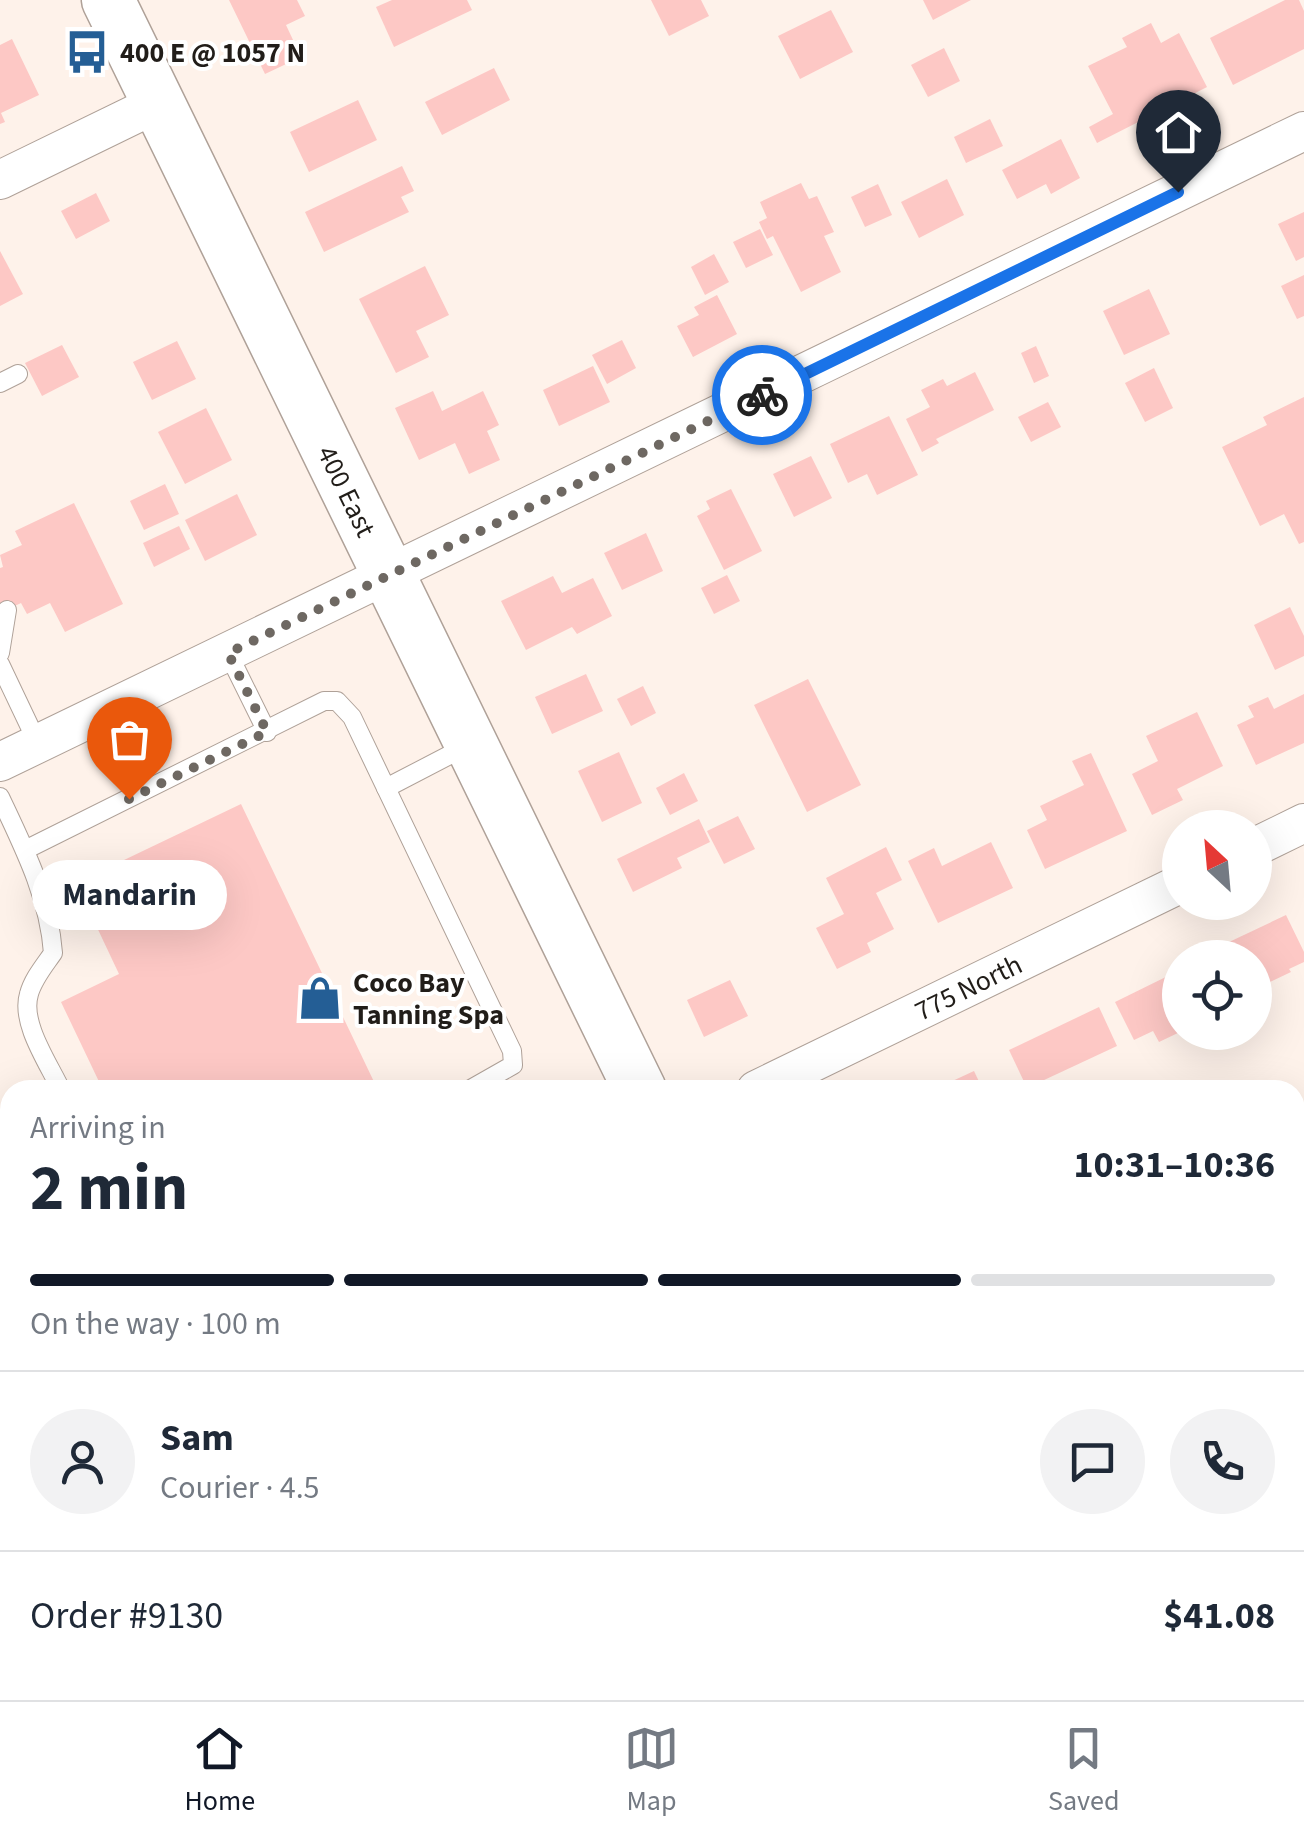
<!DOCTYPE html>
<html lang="en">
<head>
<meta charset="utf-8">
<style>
  body { margin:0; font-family:"Source Sans 3",sans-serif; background:#f2f2f3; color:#1f2937; height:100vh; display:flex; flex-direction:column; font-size:38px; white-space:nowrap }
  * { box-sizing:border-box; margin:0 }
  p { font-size:32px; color:#747a83 }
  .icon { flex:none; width:55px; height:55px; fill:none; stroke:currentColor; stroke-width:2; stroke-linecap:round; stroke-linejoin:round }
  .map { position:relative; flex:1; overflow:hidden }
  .sheet { position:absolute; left:0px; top:1080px; width:1305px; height:620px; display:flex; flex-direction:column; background:#fff; border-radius:30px 30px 0 0; box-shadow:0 10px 40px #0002 }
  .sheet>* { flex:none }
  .needle { width:65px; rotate:334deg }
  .buttons { position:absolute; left:1162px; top:810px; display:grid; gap:20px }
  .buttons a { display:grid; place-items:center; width:110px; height:110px; border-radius:50%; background:#fff; box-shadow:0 10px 40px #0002; font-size:50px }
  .pin { position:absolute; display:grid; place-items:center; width:85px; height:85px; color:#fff; margin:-102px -42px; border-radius:50% 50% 50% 0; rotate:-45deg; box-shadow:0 0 10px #0007 }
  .pin .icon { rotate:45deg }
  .courier { position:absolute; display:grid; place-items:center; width:100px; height:100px; margin:-50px; border:8px solid #1a73e8; border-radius:50%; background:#fff; color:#222; box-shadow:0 2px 12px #0007 }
  .bubble { position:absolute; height:70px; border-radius:35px; background:#fff; box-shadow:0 10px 40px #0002; font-size:32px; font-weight:700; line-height:70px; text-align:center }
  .headline em { font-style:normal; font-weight:700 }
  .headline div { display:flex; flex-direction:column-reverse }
  .headline { display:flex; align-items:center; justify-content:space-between; height:170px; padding:0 30px }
  h1 { font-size:65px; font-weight:700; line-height:75px }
  .bar { display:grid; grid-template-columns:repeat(4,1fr); gap:15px 10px; align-content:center; height:120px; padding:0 30px }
  .bar i { height:12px; border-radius:8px; background:#e0e1e3 }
  .bar .on { background:#111827 }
  .bar p { grid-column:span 4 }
  .line { display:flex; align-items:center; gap:25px; padding:0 30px; border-top:2px solid #e0e1e3 }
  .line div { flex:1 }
  .round { display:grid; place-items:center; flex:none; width:105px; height:105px; border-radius:52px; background:#f2f2f3 }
  .tab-bar { display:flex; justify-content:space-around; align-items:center; height:140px; border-top:2px solid #e0e1e3; background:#fff; font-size:28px; color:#747a83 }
  .tab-bar a { display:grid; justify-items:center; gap:5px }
  .tab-bar .on { color:#111827 }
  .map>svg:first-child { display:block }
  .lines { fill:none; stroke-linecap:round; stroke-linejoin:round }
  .stream { stroke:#5da9ad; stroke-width:9 }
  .building { fill:#fdc8c5 }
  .lane-casing { stroke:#afa198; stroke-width:20 }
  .street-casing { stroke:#afa198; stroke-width:40 }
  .secondary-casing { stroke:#afa198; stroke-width:55 }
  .lane { stroke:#fff; stroke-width:18 }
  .street { stroke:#fff; stroke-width:38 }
  .secondary { stroke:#fff; stroke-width:52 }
  .done { stroke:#6e6862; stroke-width:10; stroke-dasharray:0 18 }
  .route { stroke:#1a73e8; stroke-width:12 }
  .labels { text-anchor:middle; stroke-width:8; stroke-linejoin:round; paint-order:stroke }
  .poi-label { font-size:28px; font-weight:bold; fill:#211d19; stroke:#fff; text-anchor:start }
  .street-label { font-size:28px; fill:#211d19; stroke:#fff }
</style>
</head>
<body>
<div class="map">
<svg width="1304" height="1700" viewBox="0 0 1304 1700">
  <rect width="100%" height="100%" fill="#fef2ea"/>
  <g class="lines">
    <g class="stream">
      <path d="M0,1564L10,1567"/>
      <path d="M1242,1700L1261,1692L1304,1698"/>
    </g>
  </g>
  <g class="building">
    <path d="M229,0H297L305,16L286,25L301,57L265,74Z"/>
    <path d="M392,0H467L472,10L394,47L376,7Z"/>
    <path d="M651,0H701L709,16L669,36Z"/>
    <path d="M923,0H971L933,20Z"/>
    <path d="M1285,0H1299L1304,11V49L1233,85L1210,38Z"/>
    <path d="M831,10L853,52L800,79L778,36Z"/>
    <path d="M1151,23L1161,43L1179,33L1207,87L1097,143L1089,127L1113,114L1088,66L1127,47L1122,38Z"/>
    <path d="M12,39L39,95L1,113L5,122L0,124V45Z"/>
    <path d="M944,48L960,81L928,97L911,65Z"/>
    <path d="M494,68L510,100L442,135L425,102Z"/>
    <path d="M358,100L377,140L309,172L290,132Z"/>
    <path d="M990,119L1003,146L966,163L954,137Z"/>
    <path d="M1061,139L1080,178L1051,194L1046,184L1017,199L1002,170Z"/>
    <path d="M402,166L414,191L401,197L409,212L324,252L305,212Z"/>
    <path d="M947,179L964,215L919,238L901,202Z"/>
    <path d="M801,183L809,199L817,196L834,232L824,236L841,272L801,292L773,236L767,239L759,222L767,218L760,202Z"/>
    <path d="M878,184L892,215L865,227L851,197Z"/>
    <path d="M96,193L110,221L76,239L61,211Z"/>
    <path d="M1304,212V257L1296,261L1278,224Z"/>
    <path d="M760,229L773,255L746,268L733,242Z"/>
    <path d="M0,251L23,294L0,306Z"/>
    <path d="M714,254L729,282L705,295L691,267Z"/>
    <path d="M425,266L449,315L416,331L429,357L396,373L359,299Z"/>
    <path d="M1304,275V316L1297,319L1281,286Z"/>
    <path d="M1149,289L1170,334L1124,355L1103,311Z"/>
    <path d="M717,295L737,334L693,357L677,326L699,315L694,307Z"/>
    <path d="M622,340L636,368L607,384L592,355Z"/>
    <path d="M177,341L196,379L152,400L133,362Z"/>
    <path d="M62,345L79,377L42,396L25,363Z"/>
    <path d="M1036,346L1049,376L1034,383L1021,353Z"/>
    <path d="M593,366L610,402L559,426L543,390Z"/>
    <path d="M1154,368L1173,408L1145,422L1125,383Z"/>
    <path d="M975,372L994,410L936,439L939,443L922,452L906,419L930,407L921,390L943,379L947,386Z"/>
    <path d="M433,391L442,411L483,391L499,425L487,431L500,460L469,474L455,443L419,460L395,408Z"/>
    <path d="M1304,397V542L1299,544L1284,514L1260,526L1222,447L1267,425L1263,417Z"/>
    <path d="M1048,402L1061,427L1031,442L1018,417Z"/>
    <path d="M206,408L232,460L185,484L158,432Z"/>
    <path d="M889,416L918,475L877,495L867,474L848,483L830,444Z"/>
    <path d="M811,456L832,498L794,517L773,474Z"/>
    <path d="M165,484L179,514L144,530L130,501Z"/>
    <path d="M731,489L762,551L724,570L697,516L710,509L706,501Z"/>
    <path d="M237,494L257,535L205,561L185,520Z"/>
    <path d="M74,503L123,604L65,632L50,603L27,614L21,603L0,613V568L3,567L0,555L22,545L15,531Z"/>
    <path d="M179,526L190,549L154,567L143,543Z"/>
    <path d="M646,533L663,571L622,590L604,553Z"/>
    <path d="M727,575L740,601L714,614L701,588Z"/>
    <path d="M553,576L562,593L593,578L612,616L577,634L572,627L526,650L501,601Z"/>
    <path d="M1290,607L1304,636V656L1275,670L1254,625Z"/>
    <path d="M586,674L603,711L552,734L535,697Z"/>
    <path d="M808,679L861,785L807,812L754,705Z"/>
    <path d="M643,686L656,713L631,726L617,699Z"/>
    <path d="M1304,694V743L1256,765L1237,725L1254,717L1248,706L1268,697L1274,709Z"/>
    <path d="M1197,712L1223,766L1177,789L1183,800L1152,815L1132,774L1158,761L1146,736Z"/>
    <path d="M619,752L642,803L602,822L578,771Z"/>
    <path d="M1091,753L1127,831L1045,869L1027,830L1047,820L1040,806L1084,785L1072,761Z"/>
    <path d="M684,773L698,801L670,815L656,788Z"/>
    <path d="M241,804L377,1088L103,1090L61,1002L119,974L76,883Z"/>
    <path d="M738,816L755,849L724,864L707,831Z"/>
    <path d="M699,819L710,842L677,858L682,868L633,892L617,859Z"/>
    <path d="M991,842L1013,888L938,923L908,861L934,848L942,866Z"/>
    <path d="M886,847L902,880L876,893L894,929L867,943L871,952L837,969L816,928L844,914L826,878Z"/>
    <path d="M1286,915L1304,952V962L1289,969L1291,972L1255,989V958H1213L1210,951Z"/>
    <path d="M1180,970V1032L1159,1042L1153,1031L1134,1040L1115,1002Z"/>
    <path d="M730,980L748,1016L704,1037L687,1000Z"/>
    <path d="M1099,1007L1117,1046L1027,1088L1009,1050Z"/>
    <path d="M974,1071L983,1090H933Z"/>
    <path d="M145,1690H194L198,1700H150Z"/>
    <path d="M262,1690H303L308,1700H267Z"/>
    <path d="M1052,1690H1101L1106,1700H1057Z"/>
  </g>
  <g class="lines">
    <g class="lane-casing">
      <g id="lane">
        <path d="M0,383L18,374"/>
        <path d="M0,653L7,610"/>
        <path d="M228,653L267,732"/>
        <path d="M0,664L38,744"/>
        <path d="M386,788L465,747"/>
        <path d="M0,797C24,848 49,897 53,953C44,966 33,979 29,994C20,1023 49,1064 61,1090"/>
        <path d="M25,850L324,701H337L352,717L512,1051L513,1065L469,1090"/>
        <path d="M1295,1509L1304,1506"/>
      </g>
    </g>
    <g class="street-casing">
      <g id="street">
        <path d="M0,180L158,103"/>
        <path d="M0,762L1304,131"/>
        <path d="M1255,847L1304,823"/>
        <path d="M756,1090L1180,884"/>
        <path d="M0,1627L10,1624"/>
        <path d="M84,1690L89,1700"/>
      </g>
    </g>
    <g class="secondary-casing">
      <g id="secondary">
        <path d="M108,0L640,1090"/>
        <path d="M933,1690L938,1700"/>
      </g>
    </g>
    <use href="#lane" class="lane"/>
    <use href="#street" class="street"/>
    <use href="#secondary" class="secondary"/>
  </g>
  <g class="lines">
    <path class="done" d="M129,799L267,732L228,653L762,395"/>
    <path class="route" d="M762,395L1178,192"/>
  </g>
  <defs>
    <g id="bus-bare" transform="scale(3.45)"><path d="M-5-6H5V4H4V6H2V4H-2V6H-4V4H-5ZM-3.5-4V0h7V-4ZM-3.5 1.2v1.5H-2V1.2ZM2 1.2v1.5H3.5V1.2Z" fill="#245e95" stroke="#fff" stroke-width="2.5" paint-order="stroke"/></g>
    <g id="shop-bare" transform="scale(3.45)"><path d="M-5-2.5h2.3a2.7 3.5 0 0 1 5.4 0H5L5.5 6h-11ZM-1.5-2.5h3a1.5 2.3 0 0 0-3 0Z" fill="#245e95" stroke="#fff" stroke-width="2.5" paint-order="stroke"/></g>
  </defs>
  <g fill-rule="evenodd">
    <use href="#bus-bare" x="87" y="52"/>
    <use href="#shop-bare" x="320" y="998"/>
  </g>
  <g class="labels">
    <g class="poi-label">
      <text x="120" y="62">400 E @ 1057 N</text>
      <text x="353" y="992">Coco Bay<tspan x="353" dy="32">Tanning Spa</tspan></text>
    </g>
    <g class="street-label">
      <text transform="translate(347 491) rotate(64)" y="10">400 East</text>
      <text transform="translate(968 987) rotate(-26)" y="10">775 North</text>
    </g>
  </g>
</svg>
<div class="buttons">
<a><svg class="needle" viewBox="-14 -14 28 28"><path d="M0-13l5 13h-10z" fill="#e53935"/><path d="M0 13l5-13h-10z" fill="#747a83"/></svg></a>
<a><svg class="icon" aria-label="locate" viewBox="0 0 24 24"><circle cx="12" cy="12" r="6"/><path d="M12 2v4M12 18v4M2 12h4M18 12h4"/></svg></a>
</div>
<div class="pin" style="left:129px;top:799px;background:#ea580c"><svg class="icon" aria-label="bag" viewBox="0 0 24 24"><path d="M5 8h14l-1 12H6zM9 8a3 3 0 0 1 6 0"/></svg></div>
<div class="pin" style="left:1178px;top:192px;background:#1f2937"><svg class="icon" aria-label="home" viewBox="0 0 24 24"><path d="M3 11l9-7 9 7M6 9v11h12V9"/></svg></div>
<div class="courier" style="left:762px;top:395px"><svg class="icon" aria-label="bike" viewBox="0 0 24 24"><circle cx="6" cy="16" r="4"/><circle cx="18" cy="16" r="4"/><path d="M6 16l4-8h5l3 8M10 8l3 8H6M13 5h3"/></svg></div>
<div class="bubble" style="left:32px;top:860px;width:195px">Mandarin</div>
<section class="sheet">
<div class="headline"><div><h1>2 min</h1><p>Arriving in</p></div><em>10:31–10:36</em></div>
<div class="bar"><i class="on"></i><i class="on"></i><i class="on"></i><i></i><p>On the way · 100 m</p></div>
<div class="line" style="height:180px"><a class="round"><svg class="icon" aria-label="person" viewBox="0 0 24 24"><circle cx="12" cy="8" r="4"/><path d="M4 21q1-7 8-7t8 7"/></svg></a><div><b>Sam</b><p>Courier · 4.5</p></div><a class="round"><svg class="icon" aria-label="chat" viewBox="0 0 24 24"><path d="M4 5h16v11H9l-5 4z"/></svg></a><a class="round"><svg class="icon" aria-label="phone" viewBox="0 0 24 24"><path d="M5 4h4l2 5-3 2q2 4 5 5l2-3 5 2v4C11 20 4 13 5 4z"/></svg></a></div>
<div class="line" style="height:130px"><div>Order #9130</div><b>$41.08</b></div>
</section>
</div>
<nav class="tab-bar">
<a class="on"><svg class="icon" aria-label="home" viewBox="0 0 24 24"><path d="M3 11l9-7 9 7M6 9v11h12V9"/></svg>Home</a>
<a><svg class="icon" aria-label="map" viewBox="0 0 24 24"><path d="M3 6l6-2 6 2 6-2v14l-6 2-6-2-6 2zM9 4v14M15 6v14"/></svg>Map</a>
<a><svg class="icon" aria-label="saved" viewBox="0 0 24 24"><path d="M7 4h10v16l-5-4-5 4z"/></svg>Saved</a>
</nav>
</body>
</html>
